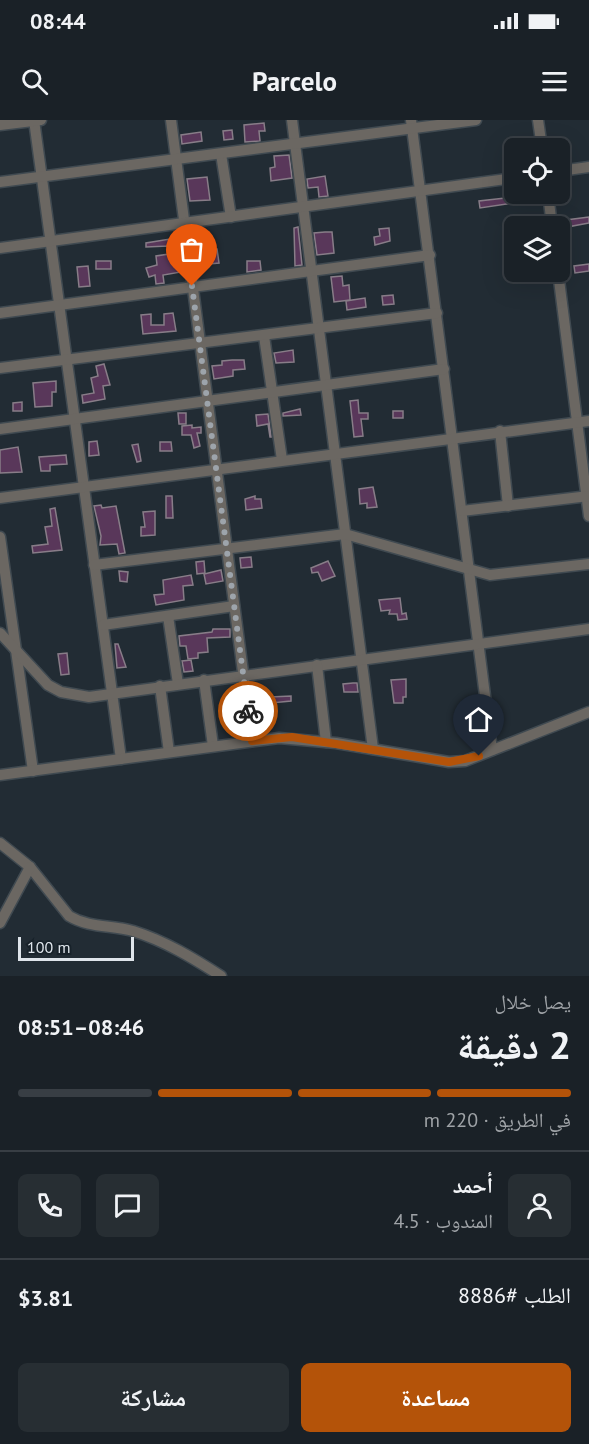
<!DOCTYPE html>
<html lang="ar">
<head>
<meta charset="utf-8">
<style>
  body { margin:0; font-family:"PT Sans","Noto Naskh Arabic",sans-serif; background:#272e33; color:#f1f3f6; direction:rtl; height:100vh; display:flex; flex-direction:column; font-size:22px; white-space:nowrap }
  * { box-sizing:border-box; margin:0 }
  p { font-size:20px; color:#9fa3a7 }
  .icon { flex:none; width:33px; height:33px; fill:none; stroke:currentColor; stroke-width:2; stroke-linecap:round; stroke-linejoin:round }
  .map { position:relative; height:856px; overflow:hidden; direction:ltr }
  .panel { display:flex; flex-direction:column; background:#1a2127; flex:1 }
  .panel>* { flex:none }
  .tools { position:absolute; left:504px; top:18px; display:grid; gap:12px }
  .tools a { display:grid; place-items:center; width:66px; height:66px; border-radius:9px; background:#1a2127; box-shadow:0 6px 24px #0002,0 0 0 2px #383e44; font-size:30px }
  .scale { position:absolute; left:18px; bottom:15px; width:116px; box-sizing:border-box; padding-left:6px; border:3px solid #dfe5eb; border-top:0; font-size:16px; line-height:21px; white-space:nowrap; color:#dfe5eb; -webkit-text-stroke:4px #18222a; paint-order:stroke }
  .pin { position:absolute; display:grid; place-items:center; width:51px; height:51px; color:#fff; margin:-62px -26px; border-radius:50% 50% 50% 0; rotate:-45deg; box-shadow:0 0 6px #0007 }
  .pin .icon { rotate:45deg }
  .courier { position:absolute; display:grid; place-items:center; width:60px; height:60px; margin:-30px; border:4px solid #b45309; border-radius:50%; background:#fff; color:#222; box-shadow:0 2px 8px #0007 }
  .overview em { font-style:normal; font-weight:700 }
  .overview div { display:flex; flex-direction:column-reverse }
  .overview { display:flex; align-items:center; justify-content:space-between; height:102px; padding:0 18px }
  h1 { font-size:39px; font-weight:700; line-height:45px }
  .bar { display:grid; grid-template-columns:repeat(4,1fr); gap:9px 6px; align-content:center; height:72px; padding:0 18px }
  .bar i { height:8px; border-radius:4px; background:#383e44 }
  .bar .selected { background:#b45309 }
  .bar p { grid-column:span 4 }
  .line { display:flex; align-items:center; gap:15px; padding:0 18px; border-top:2px solid #383e44 }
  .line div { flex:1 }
  .round { display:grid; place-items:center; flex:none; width:63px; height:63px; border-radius:9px; background:#272e33 }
  .button { display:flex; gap:12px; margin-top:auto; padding:12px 18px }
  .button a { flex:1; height:69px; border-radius:9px; background:#b45309; color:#fff; font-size:24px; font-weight:700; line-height:69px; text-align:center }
  .button a+a { background:#272e33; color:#f1f3f6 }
  .status { display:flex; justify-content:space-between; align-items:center; height:42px; padding:0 30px; background:#1a2127; direction:ltr }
  .status svg { height:16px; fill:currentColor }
  header { display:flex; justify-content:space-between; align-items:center; height:78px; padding:0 18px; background:#1a2127; font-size:27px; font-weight:700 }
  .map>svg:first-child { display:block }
  .building { fill:#59375a; stroke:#887d88; stroke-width:1.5 }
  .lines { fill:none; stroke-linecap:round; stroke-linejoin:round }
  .minor-casing { stroke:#404a51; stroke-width:13 }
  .minor { stroke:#6b6762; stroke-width:10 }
  .done { stroke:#9da4ab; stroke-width:6; stroke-dasharray:0 10.8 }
  .route { stroke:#b45309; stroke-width:8 }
</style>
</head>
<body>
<div class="status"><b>08:44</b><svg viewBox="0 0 49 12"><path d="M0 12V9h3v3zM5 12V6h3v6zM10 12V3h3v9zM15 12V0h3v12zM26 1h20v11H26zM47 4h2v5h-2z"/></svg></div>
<header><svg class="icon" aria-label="menu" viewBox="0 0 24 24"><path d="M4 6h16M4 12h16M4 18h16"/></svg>Parcelo<svg class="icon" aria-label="search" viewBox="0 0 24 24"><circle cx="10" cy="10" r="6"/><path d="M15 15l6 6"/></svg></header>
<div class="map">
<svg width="589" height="856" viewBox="0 0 589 856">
  <rect width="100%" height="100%" fill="#222c34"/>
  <g class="building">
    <path d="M264,3L265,11H259L260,21L245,22L244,5Z"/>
    <path d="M232,10L233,19L224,20L223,11Z"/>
    <path d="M201,12L202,21L182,24L181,15Z"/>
    <path d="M289,35L292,58L271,61L270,48L275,47L274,36Z"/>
    <path d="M325,56L328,76L319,77L318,67L308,68L307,59Z"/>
    <path d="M207,57L210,80L190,81L187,59Z"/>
    <path d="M541,74V79L480,88L479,81Z"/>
    <path d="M589,97V103L567,107L566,100Z"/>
    <path d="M298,107L302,145L295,146L294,108Z"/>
    <path d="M389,108L390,121L375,125L374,117L380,116L379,109Z"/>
    <path d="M514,108V117L505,118L504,109Z"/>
    <path d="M325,112H332L334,133L317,135L314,113Z"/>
    <path d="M170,119L181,152L163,155L164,163L156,164L155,155L149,157L146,148L157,145L156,136L169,134L168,126L146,127V123Z"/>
    <path d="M217,129L219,143L209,144L207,130Z"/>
    <rect x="96" y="141" width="15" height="8"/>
    <path d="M247,141H260L261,150L247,152Z"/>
    <path d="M589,144V151L575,153L574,146Z"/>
    <path d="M88,146L90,166L79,167L77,147Z"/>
    <path d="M342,156L343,166L349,165L350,180L334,182L331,157Z"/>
    <path d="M393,175L394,184L383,185L382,176Z"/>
    <path d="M365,178L366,187L347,190L346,181Z"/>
    <path d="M173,193L176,211L143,214L141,195L151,194V205H164V194Z"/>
    <path d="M293,230L294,242L276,243L274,233Z"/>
    <path d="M232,240H244L245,249L233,250V256L214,259L212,246L222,245V241Z"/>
    <path d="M104,244L110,265L103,266L105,279L83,283L82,275L94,273L91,258L98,256L96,246Z"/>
    <path d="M56,261V272H52V286L35,287L33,263Z"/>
    <path d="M358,280L359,293H368V299H361L363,316L354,317L350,281Z"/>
    <path d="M22,282V291H13V283Z"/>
    <path d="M300,289L301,295L283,296V293Z"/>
    <rect x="393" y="291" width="10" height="7"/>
    <path d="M178,293H186V304H179Z"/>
    <path d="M268,294L271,317H270L268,304L257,306L256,295Z"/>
    <path d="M192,305V308L201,307V313H197L200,326L194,328L191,315H182V306Z"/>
    <path d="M97,321L99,335L89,336V322Z"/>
    <path d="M160,322H171L172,331H160Z"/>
    <path d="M138,324L141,341L137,342L132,325Z"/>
    <path d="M18,327L22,352L0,353V330Z"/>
    <path d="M66,335L67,344L50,345V351H41L39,337Z"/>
    <path d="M373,367L377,387L367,388V383L360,384L359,369Z"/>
    <path d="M166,376H172L173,398H166Z"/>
    <path d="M255,376V379H261L262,388L246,390L245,379Z"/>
    <path d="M101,385L102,388L116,386L125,433L119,434L117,424L100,425L101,416L94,386Z"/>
    <path d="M55,388L62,430L33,433L32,426L48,424L45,407L52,406L50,389Z"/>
    <path d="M155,391V415L141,416V407H145L143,392Z"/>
    <path d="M251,437L252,447L241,448L240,438Z"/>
    <path d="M204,441L205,453L197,454L196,442Z"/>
    <path d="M328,441L335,456L322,461L318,452L312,453L311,448Z"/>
    <path d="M221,450L223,461L206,464L204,454Z"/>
    <path d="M119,451L128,452L127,462L120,461Z"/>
    <path d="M191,455L193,465L183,466L184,480L156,485L154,475L164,474L163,460Z"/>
    <path d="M400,478L402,494L406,493L407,499L398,500L397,494H389L390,490L381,491L379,480Z"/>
    <path d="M213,509H230V517L207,518L208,532L198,533V538L188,539L186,526H180L179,516L212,512Z"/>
    <path d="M115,524H118L126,547L117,548Z"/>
    <path d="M67,533L69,554L61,555L58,534Z"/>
    <path d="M191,540L193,551L184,552L182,541Z"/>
    <path d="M406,559V577H403V583H394L391,560Z"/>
    <path d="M353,563H357L358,572H344L343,564Z"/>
    <path d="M291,576V581L271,583L270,577Z"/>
  </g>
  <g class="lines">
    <g class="minor-casing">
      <g id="minor">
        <path d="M34,0L121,639"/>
        <path d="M171,0L252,621"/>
        <path d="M292,0L373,629"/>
        <path d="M411,0L492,630"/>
        <path d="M538,0L542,28"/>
        <path d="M0,5L41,0"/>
        <path d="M221,34L231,97"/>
        <path d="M560,51L589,47"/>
        <path d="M0,62L476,0"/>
        <path d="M548,74L552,106"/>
        <path d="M0,128L514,58"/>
        <path d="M558,152L589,396"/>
        <path d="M0,193L430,135"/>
        <path d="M264,216L282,340"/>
        <path d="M0,248L437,193"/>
        <path d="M0,309L444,249"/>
        <path d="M500,311L508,386"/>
        <path d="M0,378L589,301"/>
        <path d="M462,391L589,376"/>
        <path d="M0,417L33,651"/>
        <path d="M94,445L345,414L490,455L589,444"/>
        <path d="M168,496L178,564"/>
        <path d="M103,505L234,486"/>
        <path d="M0,513L48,565L61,572L89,577L589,509"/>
        <path d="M317,545L326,622"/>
        <path d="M204,560L213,626"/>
        <path d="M160,566L169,632"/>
        <path d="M0,655L279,618L336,623L449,642L465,641L589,592"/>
        <path d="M0,723L30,747L69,796C89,808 111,805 133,811C165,821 193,838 221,856"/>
        <path d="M0,803L30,747"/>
      </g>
    </g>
    <use href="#minor" class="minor"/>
  </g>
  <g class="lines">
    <path class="done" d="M192,166L248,591"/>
    <path class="route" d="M248,591L252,621L292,617L449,642L479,636"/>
  </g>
</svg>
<div class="tools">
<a><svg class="icon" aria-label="locate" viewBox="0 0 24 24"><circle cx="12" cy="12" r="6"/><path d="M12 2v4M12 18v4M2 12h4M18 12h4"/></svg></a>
<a><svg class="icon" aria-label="layers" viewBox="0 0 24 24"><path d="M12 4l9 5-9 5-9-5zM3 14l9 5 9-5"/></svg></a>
</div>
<div class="scale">100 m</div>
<div class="pin" style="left:192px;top:166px;background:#ea580c"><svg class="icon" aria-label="bag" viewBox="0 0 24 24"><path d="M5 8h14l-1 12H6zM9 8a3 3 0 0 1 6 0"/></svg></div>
<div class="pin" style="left:479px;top:636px;background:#1f2937"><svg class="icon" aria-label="home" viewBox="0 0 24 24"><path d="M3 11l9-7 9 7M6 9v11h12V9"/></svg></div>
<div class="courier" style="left:248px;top:591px"><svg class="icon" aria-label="bike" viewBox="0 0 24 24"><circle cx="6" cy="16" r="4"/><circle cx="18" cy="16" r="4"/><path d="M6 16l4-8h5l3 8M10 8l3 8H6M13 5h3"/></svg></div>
</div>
<section class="panel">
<div class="overview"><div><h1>2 دقيقة</h1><p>يصل خلال</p></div><em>08:46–08:51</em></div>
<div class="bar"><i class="selected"></i><i class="selected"></i><i class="selected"></i><i></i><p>في الطريق · 220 m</p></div>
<div class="line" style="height:108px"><a class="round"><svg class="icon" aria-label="person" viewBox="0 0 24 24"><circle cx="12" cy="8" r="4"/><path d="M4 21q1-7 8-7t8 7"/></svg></a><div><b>أحمد</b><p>المندوب · 4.5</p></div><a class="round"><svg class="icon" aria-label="chat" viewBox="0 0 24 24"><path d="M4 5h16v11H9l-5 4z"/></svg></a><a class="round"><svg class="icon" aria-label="phone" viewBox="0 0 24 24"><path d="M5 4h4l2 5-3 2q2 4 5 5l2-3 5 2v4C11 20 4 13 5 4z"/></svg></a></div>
<div class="line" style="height:78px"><div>الطلب #8886</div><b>$3.81</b></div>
<div class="button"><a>مساعدة</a><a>مشاركة</a></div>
</section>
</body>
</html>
